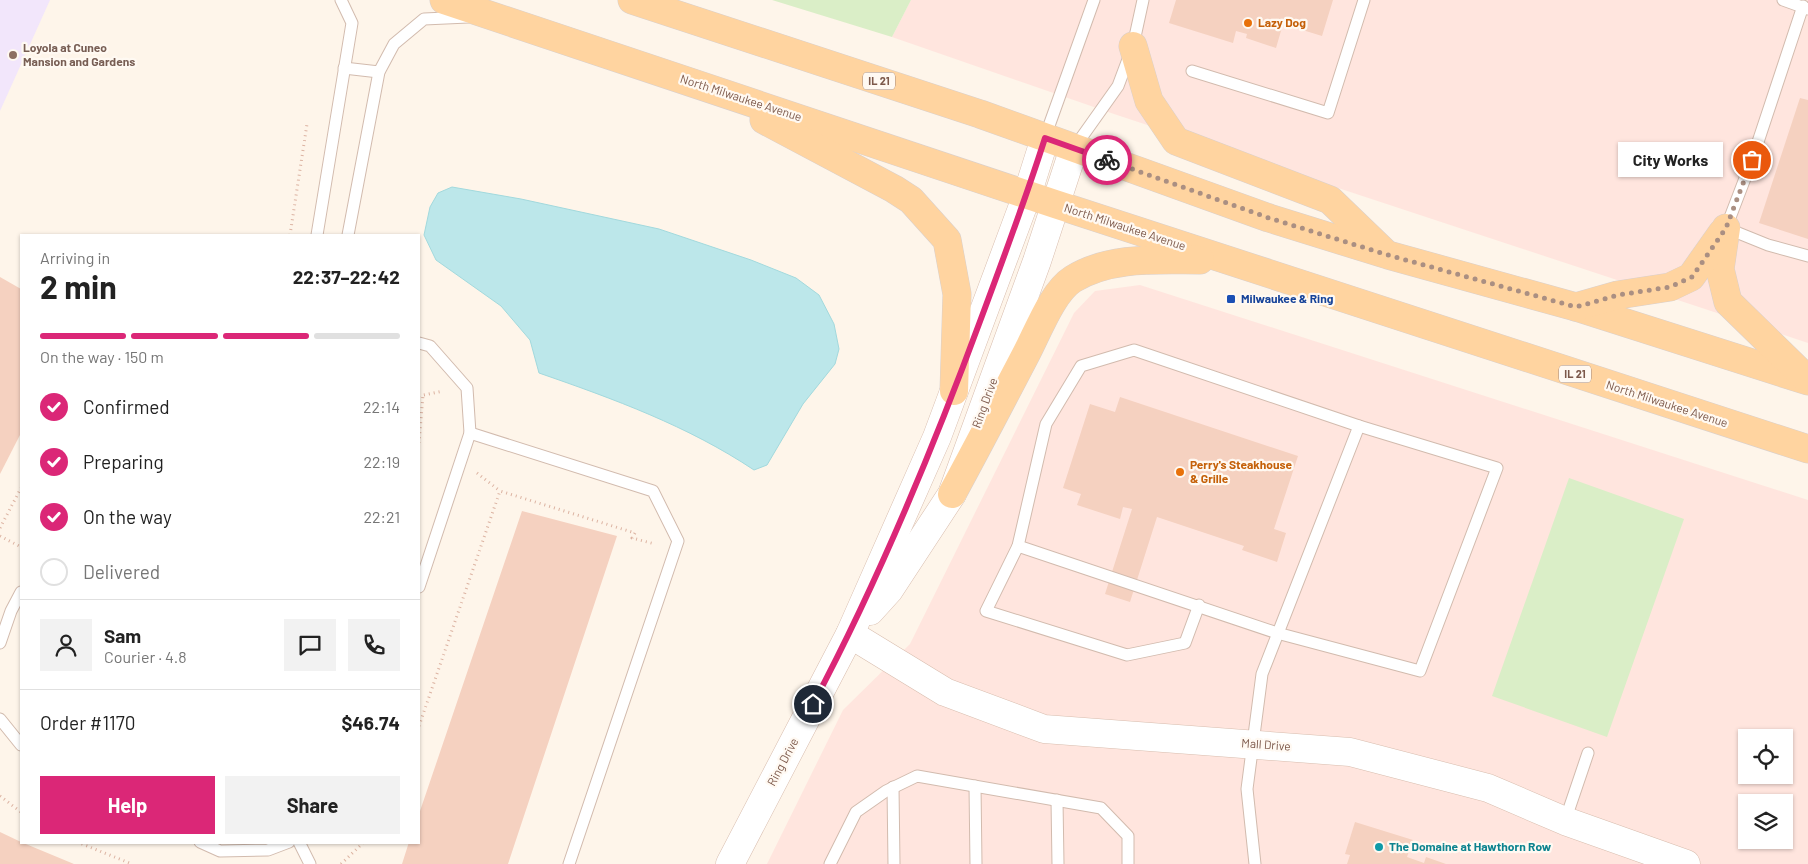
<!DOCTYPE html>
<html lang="en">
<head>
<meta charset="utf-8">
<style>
  body { margin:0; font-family:Barlow,sans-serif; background:#f2f2f2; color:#222; height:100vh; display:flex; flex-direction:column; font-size:19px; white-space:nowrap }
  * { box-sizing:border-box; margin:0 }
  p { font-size:16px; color:#767676 }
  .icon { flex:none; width:28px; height:28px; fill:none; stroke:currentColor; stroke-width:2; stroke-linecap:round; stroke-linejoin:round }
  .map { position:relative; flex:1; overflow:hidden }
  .details { position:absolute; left:20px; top:234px; width:400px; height:610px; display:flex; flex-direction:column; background:#fff; border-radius:0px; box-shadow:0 1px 4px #0004 }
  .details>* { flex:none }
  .tools { position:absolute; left:1738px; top:729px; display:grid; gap:10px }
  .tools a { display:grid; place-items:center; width:55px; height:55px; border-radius:0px; background:#fff; box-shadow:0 1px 4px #0004; font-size:25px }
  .pin { position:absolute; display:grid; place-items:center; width:42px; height:42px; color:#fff; margin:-21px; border:2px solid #fff; border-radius:50%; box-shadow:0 1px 5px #0007 }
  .courier { position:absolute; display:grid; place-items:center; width:50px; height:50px; margin:-25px; border:4px solid #db2777; border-radius:50%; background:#fff; color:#222; box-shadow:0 1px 6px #0007 }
  .bubble { position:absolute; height:35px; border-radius:0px; background:#fff; box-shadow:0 1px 4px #0004; font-size:16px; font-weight:700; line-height:35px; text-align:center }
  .headline em { font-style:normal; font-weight:700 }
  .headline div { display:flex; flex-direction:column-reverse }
  .headline { display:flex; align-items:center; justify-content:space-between; height:85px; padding:0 20px }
  h1 { font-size:32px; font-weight:700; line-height:38px }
  .bar { display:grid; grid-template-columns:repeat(4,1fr); gap:8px 5px; align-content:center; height:60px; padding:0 20px }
  .bar i { height:6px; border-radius:4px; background:#e0e0e0 }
  .bar .active { background:#db2777 }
  .bar p { grid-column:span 4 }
  .line { display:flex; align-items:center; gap:12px; padding:0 20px; border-top:1px solid #e0e0e0 }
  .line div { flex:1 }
  .round { display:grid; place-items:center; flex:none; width:52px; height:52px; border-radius:0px; background:#f2f2f2 }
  ol { padding:0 20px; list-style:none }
  li { display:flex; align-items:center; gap:15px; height:55px }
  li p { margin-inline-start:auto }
  li .icon { padding:5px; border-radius:50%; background:#db2777; color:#fff; stroke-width:4 }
  li:last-child { color:#767676 }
  li i { width:28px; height:28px; border:2px solid #e0e0e0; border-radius:50% }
  .cta { display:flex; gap:10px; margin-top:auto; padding:10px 20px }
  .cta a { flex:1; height:58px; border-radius:0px; background:#db2777; color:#fff; font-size:20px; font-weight:700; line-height:58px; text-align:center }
  .cta a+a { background:#f2f2f2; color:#222 }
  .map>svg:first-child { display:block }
  .commercial { fill:#ffe5de; fill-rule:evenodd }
  .education { fill:#f2e6fb }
  .green { fill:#daeec7 }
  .water { fill:#bce7ea; stroke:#a2d9dd }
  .building { fill:#f5d1c0 }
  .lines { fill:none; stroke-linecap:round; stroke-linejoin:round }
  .lane-casing { stroke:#d2bbae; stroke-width:13 }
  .secondary-casing { stroke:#d8bdae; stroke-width:29 }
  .primary-casing { stroke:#dad0cc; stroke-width:29 }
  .path { stroke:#dcb3a2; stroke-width:3; stroke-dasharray:1 4; stroke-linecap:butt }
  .lane { stroke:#fff; stroke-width:11 }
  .secondary { stroke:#fff; stroke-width:28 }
  .primary { stroke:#ffd4a0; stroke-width:28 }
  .done { stroke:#aa8f82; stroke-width:5; stroke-dasharray:0 9 }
  .route { stroke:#db2777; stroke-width:6 }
  .food-dot { fill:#e8710a; stroke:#fff9f2; stroke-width:2 }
  .education-dot { fill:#8d6e63; stroke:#fff9f2; stroke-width:2 }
  .transit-dot { fill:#1a4fb4; stroke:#fff9f2; stroke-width:2 }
  .culture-dot { fill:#0f9aa8; stroke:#fff9f2; stroke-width:2 }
  .labels { text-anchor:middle; stroke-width:4.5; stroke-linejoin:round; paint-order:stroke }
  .shield { fill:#fff9f2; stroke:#a3887c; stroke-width:1 }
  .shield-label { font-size:11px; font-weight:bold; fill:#7c584a }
  .food-label { font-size:12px; font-weight:bold; fill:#c56008; stroke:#fff9f2; text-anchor:start }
  .education-label { font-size:12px; font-weight:bold; fill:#785e54; stroke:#fff9f2; text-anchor:start }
  .street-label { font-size:12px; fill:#7c584a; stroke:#fff9f2 }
  .transit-label { font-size:12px; font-weight:bold; fill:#164399; stroke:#fff9f2; text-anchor:start }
  .culture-label { font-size:12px; font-weight:bold; fill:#0d838f; stroke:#fff9f2; text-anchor:start }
</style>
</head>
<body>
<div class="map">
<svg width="1808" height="864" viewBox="0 0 1808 864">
  <rect width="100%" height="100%" fill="#fef5ea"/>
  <g class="commercial">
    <path d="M911,0H1808V343L1114,114L892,37Z"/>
    <path d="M1140,285L1808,500V864H767L843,710L910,644L1074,313L1095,291ZM1746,738H1784V775H1746ZM1746,802H1784V840H1746Z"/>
  </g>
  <path class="education" d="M0,0H50L0,111Z"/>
  <g class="green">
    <path d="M772,0H911L892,37Z"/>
    <path d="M1569,478L1684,519L1607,737L1492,696Z"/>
  </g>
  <path class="water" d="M452,187L521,199L659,229L751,260L796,278L819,295L834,324L839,349L835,364L803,404L767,465L754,470C688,426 614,399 539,373L530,340L501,306L436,260L424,235L430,207L438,193Z"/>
  <g class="building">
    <path d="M1176,0H1333L1322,36L1283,24L1276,48L1246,38L1247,34L1236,31L1233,43L1169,23Z"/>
    <path d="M1800,98L1808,100V239L1759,223Z"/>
    <path d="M0,277L21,289V433L0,474Z"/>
    <path d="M1120,397L1298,456L1274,529L1286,533L1277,562L1242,550L1244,546L1157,517L1130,602L1105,594L1132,509L1123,507L1120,519L1077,505L1081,494L1063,488L1090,404L1115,412Z"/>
    <path d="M522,511L617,536L508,864H402L409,842H419V814Z"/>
    <path d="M1355,822L1413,840L1407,857L1424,863L1426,857L1446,864H1347L1350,855L1345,854Z"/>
    <path d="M0,832L21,842L74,864H0Z"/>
  </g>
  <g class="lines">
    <g class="lane-casing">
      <g id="lane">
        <path d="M1783,0L1808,9"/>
        <path d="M1803,6L1752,160L1726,228L1768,245L1808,256"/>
        <path d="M344,68L379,72"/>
        <path d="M1192,71L1328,113L1364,0"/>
        <path d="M1045,137L1094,0"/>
        <path d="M1074,148L1118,86L1133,46L1143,0"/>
        <path d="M317,235L352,23L341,0"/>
        <path d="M348,235L379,72L394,44L424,19L468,17"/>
        <path d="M419,343L430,346L467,388L470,433L419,587"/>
        <path d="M470,433L653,491L678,541L569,864"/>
        <path d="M1018,546L1277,633L1420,671L1497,468L1359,426"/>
        <path d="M1199,605L1185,643L1127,655L986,611L1018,546L1046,424L1081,366L1134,350L1359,426L1262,674L1247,789L1255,864"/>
        <path d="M0,643L11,611L21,592"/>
        <path d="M0,719L21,745"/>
        <path d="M975,786L976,864"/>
        <path d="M893,787L894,864"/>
        <path d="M1057,800L1058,864"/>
        <path d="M1565,821L1588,753"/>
        <path d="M200,842L220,851L268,850L289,842"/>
        <path d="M299,842L310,864"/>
        <path d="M830,864L856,812L886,791L917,776L1101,808L1128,836V864"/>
      </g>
    </g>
    <g class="secondary-casing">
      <g id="secondary">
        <path d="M870,611L889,590L952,494L1037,261L1074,148"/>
        <path d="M850,634L945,692L1044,729L1350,752L1488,788L1565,821L1686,864"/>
        <path d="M730,864L850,634L937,437L1027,195L1045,138"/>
      </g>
    </g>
    <g class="primary-casing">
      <g id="primary">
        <path d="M444,0L1055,204L1808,449"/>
        <path d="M632,0L980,114L1269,218L1388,255L1576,307L1808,381"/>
        <path d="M1133,46L1149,101L1176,141L1330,200L1383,251"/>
        <path d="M764,120L894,189L911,200L947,240L957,294L954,391"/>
        <path d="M1726,228L1720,269L1728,302L1805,377"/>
        <path d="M1576,307L1618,295L1670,287L1691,277L1722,233"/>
        <path d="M952,494C977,448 1001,402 1025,356C1037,334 1052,292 1073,279C1110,256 1158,260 1200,260"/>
      </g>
    </g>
    <g class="path">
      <path d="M290,235L307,124"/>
      <path d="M419,396L443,391"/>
      <path d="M419,443L423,395"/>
      <path d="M477,473L500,491"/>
      <path d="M0,528L21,488"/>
      <path d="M0,536L21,547"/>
      <path d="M419,726L500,491L635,533L632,538L655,544"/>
      <path d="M0,796L21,812"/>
      <path d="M77,842L132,864"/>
      <path d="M341,864L364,842"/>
    </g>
    <use href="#lane" class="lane"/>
    <use href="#secondary" class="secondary"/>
    <use href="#primary" class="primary"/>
  </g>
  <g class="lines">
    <path class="done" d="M1107,160L1269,218L1388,255L1576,307L1618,295L1670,287L1692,277L1726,228L1752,160"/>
    <path class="route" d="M813,704C879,580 933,449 982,316C1004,257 1026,198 1045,138L1107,160"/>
  </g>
  <g class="food-dot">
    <circle cx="1248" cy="23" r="5"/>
    <circle cx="1180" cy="472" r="5"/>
  </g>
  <circle class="education-dot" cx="13" cy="55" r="5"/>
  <rect class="transit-dot" x="1226" y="294" width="10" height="10" rx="2.5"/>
  <circle class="culture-dot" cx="1379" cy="847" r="5"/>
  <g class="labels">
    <g class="shield">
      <rect x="863" y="72.5" width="32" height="17" rx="4"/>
      <rect x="1559" y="365.5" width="32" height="17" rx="4"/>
    </g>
    <g class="shield-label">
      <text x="879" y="85">IL 21</text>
      <text x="1575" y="378">IL 21</text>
    </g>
    <g class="food-label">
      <text x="1258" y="27">Lazy Dog</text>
      <text x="1190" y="469">Perry's Steakhouse<tspan x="1190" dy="14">&amp; Grille</tspan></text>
    </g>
    <g class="education-label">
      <text x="23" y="52">Loyola at Cuneo<tspan x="23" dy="14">Mansion and Gardens</tspan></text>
    </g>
    <g class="street-label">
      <text transform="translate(741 98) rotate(18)" y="4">North Milwaukee Avenue</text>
      <text transform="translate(1125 227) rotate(18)" y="4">North Milwaukee Avenue</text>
      <text transform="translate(985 403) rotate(-70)" y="4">Ring Drive</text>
      <text transform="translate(1667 404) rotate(18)" y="4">North Milwaukee Avenue</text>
      <text transform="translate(1266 745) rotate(4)" y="4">Mall Drive</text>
      <text transform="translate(783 762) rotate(-62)" y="4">Ring Drive</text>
    </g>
    <g class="transit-label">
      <text x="1241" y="303">Milwaukee &amp; Ring</text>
    </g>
    <g class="culture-label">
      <text x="1389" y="851">The Domaine at Hawthorn Row</text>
    </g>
  </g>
</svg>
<div class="tools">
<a><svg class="icon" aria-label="locate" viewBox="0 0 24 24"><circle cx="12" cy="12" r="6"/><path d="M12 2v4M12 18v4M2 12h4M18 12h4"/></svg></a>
<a><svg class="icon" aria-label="layers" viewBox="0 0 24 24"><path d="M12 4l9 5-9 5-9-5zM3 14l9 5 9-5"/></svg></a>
</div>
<div class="pin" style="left:1752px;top:160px;background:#ea580c"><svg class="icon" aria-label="bag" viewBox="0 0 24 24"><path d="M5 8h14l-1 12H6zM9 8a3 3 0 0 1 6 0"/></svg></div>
<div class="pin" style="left:813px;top:704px;background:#1f2937"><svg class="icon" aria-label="home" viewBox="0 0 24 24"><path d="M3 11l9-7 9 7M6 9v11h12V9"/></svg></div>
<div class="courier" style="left:1107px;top:160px"><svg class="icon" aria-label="bike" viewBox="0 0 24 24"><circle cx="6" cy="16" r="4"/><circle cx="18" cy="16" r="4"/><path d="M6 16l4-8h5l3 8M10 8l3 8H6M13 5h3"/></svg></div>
<div class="bubble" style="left:1618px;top:142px;width:105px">City Works</div>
<section class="details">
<div class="headline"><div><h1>2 min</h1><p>Arriving in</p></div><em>22:37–22:42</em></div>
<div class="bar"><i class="active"></i><i class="active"></i><i class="active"></i><i></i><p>On the way · 150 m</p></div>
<ol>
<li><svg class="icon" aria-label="check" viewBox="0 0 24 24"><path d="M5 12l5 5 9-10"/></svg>Confirmed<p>22:14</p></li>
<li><svg class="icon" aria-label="check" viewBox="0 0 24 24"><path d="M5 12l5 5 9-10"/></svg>Preparing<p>22:19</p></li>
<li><svg class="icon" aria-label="check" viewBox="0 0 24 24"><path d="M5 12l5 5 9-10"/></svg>On the way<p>22:21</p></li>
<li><i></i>Delivered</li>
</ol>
<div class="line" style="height:90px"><a class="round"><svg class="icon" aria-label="person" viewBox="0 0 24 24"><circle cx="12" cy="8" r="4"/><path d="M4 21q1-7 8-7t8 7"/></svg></a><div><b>Sam</b><p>Courier · 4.8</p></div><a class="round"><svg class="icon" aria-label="chat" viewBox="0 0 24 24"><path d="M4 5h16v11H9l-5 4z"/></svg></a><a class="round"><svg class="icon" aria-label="phone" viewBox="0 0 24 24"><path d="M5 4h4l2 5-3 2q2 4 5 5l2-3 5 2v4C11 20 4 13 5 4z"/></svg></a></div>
<div class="line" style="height:65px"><div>Order #1170</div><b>$46.74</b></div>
<div class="cta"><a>Help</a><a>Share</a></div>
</section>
</div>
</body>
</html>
